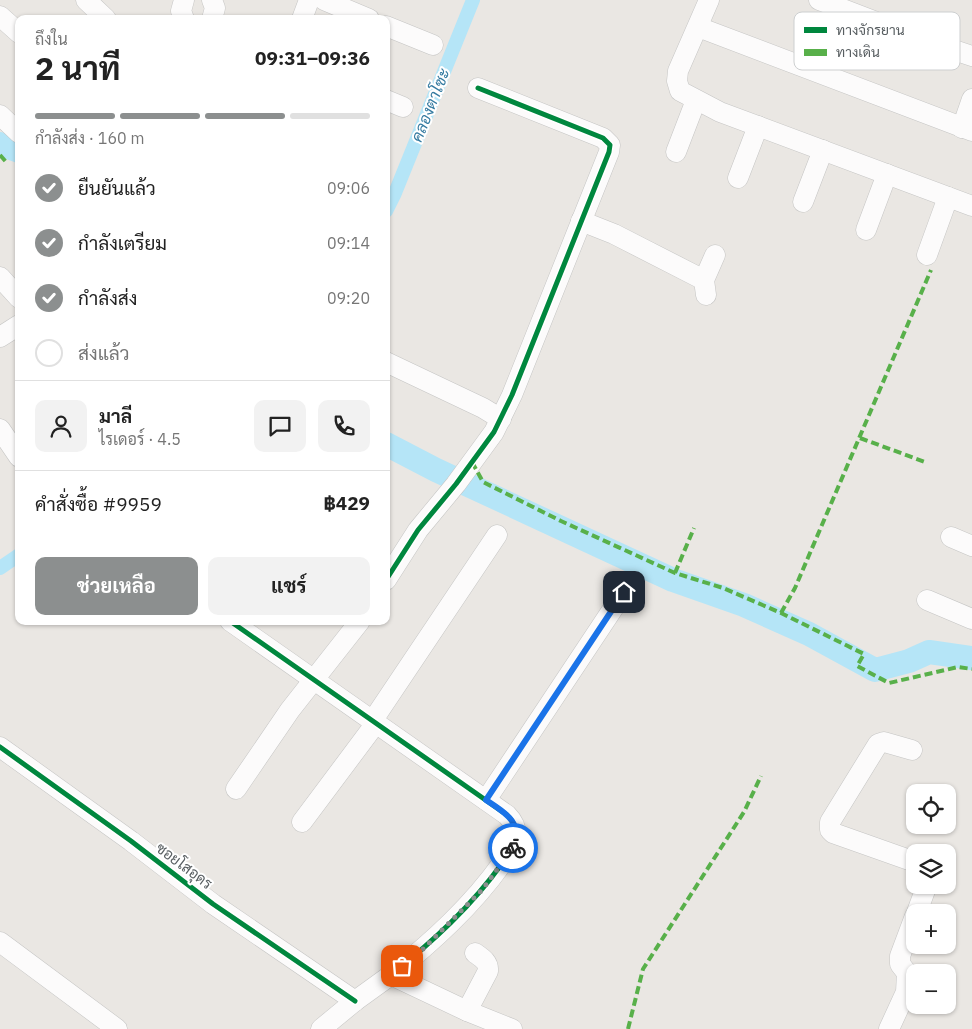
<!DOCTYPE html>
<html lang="th">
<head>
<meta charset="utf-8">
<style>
  body { margin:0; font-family:"IBM Plex Sans",Sarabun,sans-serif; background:#f2f2f2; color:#222; height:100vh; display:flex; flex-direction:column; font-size:19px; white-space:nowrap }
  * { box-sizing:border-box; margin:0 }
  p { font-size:16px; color:#767676 }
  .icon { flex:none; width:28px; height:28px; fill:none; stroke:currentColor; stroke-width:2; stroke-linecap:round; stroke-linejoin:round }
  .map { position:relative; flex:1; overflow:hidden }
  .drawer { position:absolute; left:15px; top:15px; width:375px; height:610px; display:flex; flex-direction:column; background:#fff; border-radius:10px; box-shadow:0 1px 4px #0004 }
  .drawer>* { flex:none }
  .tools { position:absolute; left:906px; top:784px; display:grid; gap:10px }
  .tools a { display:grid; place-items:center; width:50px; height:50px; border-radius:10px; background:#fff; box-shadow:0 1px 4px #0004; font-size:25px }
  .pin { position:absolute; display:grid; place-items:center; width:42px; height:42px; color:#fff; margin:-21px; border-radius:10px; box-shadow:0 2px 8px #0006 }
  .courier { position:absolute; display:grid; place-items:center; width:50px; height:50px; margin:-25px; border:4px solid #1a73e8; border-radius:50%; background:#fff; color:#222; box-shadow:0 1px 6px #0007 }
  .headline em { font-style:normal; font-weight:700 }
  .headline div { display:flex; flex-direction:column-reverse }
  .headline { display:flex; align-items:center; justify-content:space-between; height:85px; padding:0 20px }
  h1 { font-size:32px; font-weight:700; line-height:38px }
  .bar { display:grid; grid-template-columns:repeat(4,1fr); gap:8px 5px; align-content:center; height:60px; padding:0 20px }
  .bar i { height:6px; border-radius:4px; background:#e0e0e0 }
  .bar .selected { background:#8c8f8f }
  .bar p { grid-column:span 4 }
  .line { display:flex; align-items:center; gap:12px; padding:0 20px; border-top:1px solid #e0e0e0 }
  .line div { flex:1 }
  .round { display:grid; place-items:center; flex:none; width:52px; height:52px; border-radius:10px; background:#f2f2f2 }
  ol { padding:0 20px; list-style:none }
  li { display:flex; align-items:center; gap:15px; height:55px }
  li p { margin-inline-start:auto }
  li .icon { padding:5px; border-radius:50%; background:#8c8f8f; color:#fff; stroke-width:4 }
  li:last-child { color:#767676 }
  li i { width:28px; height:28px; border:2px solid #e0e0e0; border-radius:50% }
  .action { display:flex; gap:10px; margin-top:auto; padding:10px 20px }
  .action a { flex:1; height:58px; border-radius:10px; background:#8c8f8f; color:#fff; font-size:20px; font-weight:700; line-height:58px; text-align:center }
  .action a+a { background:#f2f2f2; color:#222 }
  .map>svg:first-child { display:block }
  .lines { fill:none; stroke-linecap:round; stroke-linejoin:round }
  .canal { stroke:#b5e5f7; stroke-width:14 }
  .river { stroke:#b5e5f7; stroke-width:24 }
  .minor-casing { stroke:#c5c5c4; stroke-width:21 }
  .minor { stroke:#fcfbfb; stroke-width:20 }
  .quiet { stroke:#58b04a; stroke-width:4; stroke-dasharray:8 4; stroke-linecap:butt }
  .cycleway-casing { stroke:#fff; stroke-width:8 }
  .cycleway { stroke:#00873e; stroke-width:5 }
  .done { stroke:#8c8f8f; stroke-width:5; stroke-dasharray:0 9 }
  .route { stroke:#1a73e8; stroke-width:6 }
  .labels { text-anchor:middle; stroke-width:4; stroke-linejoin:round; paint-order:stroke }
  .street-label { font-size:15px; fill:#595f62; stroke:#fff }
  .water-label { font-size:16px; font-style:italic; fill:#357ba1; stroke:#fff }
  .key { fill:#fff; stroke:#cdcfd0; stroke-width:1 }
  .key-label { font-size:14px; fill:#595f62 }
</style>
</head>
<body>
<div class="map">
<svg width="972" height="1029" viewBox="0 0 972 1029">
  <rect width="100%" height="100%" fill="#eae7e3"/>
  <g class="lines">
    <g class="canal">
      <path d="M386,211L395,193L473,0"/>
      <path d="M0,568L19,555"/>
    </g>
    <g class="river">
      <path d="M0,144L19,151"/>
      <path d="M386,444L436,470L673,580L744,605L809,634L875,670L909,661L929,652L972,658"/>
    </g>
    <g class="minor-casing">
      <g id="minor">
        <path d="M86,0L106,19"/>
        <path d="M184,0L181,11L184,19"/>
        <path d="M324,0L369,19"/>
        <path d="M709,0L678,71L677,81L680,91L720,112L972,206"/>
        <path d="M819,0L921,39L972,56"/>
        <path d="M0,16L19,33"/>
        <path d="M212,19L215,8L212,0"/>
        <path d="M302,19L309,0"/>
        <path d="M386,26L433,45"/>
        <path d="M698,27L972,131"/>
        <path d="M386,100L403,107"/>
        <path d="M0,115L19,133"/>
        <path d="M962,128L972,99"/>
        <path d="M676,152L696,100"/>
        <path d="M738,178L758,126"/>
        <path d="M803,202L823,150"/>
        <path d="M581,221L614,234L704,280"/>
        <path d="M866,230L887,174"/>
        <path d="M927,255L948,197"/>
        <path d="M0,277L19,298"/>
        <path d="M706,295L704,280L715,255"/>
        <path d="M0,337L19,325"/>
        <path d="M386,362L483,408L501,419"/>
        <path d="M0,429L19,457"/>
        <path d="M951,537L972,546"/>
        <path d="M386,580L418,530L456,484L494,432L512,395L609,152L610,145L603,138L478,88"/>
        <path d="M927,600L972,619"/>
        <path d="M230,621L507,815C515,823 518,831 515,843C513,850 507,856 503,862C472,906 432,942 391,975"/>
        <path d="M373,720L497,535"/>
        <path d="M0,747L131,841L213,904L355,1001"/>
        <path d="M912,750L884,742L878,744L830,822V830L833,833L915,862"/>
        <path d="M236,789L290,710L360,621"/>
        <path d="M486,800L624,592"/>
        <path d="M302,822L376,723"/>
        <path d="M917,912L927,885"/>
        <path d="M0,942L117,1029"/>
        <path d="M467,1011L488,971C489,962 482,958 475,953"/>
        <path d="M321,1029L355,1001L391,975L467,1011L512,1029"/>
        <path d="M889,1029L906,992L907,973L900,964V956L915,916"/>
      </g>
    </g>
    <use href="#minor" class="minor"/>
    <g class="quiet">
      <path d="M0,155L7,163"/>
      <path d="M860,438L925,462"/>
      <path d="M472,462L483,482L561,521L675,573L723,588L781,613L864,654L857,666L889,683L958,667L972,669"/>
      <path d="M675,573L694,528"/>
      <path d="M781,613L795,588L931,270"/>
      <path d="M628,1029L643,969L744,812L761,776"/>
    </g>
    <g class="cycleway-casing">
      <g id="cycleway">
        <path d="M386,580L418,530L456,484L494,432L512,395L609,152L610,145L603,138L478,88"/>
        <path d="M230,621L507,815C515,823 518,831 515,843C513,850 507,856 503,862C472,906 432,942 391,975"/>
        <path d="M0,747L131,841L213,904L355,1001"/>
      </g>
    </g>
    <use href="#cycleway" class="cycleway"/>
  </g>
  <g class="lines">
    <path class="done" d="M402,966L423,949L482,890L513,848"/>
    <path class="route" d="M513,848C524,822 504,812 486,800L624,592"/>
  </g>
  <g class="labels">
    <g class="street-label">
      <text transform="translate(184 866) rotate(37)" y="5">ซอยโสอุดร</text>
    </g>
    <g class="water-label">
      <text transform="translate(430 105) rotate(-68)" y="6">คลองตาโซะ</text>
    </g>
  </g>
  <rect x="794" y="12" width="166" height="58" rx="8" class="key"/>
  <rect x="804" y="27" width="23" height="6" fill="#00873e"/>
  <rect x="804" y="49" width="23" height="7" fill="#58b04a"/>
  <g class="key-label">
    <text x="836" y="35">ทางจักรยาน</text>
    <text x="836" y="57">ทางเดิน</text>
  </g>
</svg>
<div class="tools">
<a><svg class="icon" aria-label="locate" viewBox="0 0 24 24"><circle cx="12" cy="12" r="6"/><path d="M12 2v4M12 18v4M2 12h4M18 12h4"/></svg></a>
<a><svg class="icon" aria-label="layers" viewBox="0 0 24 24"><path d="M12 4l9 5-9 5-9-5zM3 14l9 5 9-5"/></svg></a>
<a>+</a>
<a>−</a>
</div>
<div class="pin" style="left:402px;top:966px;background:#ea580c"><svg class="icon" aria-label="bag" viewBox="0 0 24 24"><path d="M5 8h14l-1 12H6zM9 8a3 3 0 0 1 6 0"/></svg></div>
<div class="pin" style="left:624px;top:592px;background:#1f2937"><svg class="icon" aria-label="home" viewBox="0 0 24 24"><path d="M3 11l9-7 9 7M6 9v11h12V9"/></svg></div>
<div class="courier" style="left:513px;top:848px"><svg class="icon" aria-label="bike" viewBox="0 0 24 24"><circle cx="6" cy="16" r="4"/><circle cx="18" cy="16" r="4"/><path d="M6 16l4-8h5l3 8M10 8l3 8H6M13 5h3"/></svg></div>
<section class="drawer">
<div class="headline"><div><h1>2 นาที</h1><p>ถึงใน</p></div><em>09:31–09:36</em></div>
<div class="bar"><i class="selected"></i><i class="selected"></i><i class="selected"></i><i></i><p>กำลังส่ง · 160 m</p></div>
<ol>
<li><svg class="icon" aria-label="check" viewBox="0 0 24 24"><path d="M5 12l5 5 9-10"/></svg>ยืนยันแล้ว<p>09:06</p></li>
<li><svg class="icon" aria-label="check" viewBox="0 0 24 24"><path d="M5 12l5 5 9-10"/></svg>กำลังเตรียม<p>09:14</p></li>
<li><svg class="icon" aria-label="check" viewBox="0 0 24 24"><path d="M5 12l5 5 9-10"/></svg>กำลังส่ง<p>09:20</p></li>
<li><i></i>ส่งแล้ว</li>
</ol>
<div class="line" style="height:90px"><a class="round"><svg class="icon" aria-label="person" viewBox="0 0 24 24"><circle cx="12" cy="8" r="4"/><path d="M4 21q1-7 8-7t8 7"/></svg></a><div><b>มาลี</b><p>ไรเดอร์ · 4.5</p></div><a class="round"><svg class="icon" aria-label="chat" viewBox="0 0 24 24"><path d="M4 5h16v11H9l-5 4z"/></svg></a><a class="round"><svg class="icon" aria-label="phone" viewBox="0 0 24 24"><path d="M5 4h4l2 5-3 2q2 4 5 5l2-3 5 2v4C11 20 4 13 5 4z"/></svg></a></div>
<div class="line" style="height:65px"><div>คำสั่งซื้อ #9959</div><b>฿429</b></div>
<div class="action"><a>ช่วยเหลือ</a><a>แชร์</a></div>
</section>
</div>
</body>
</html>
